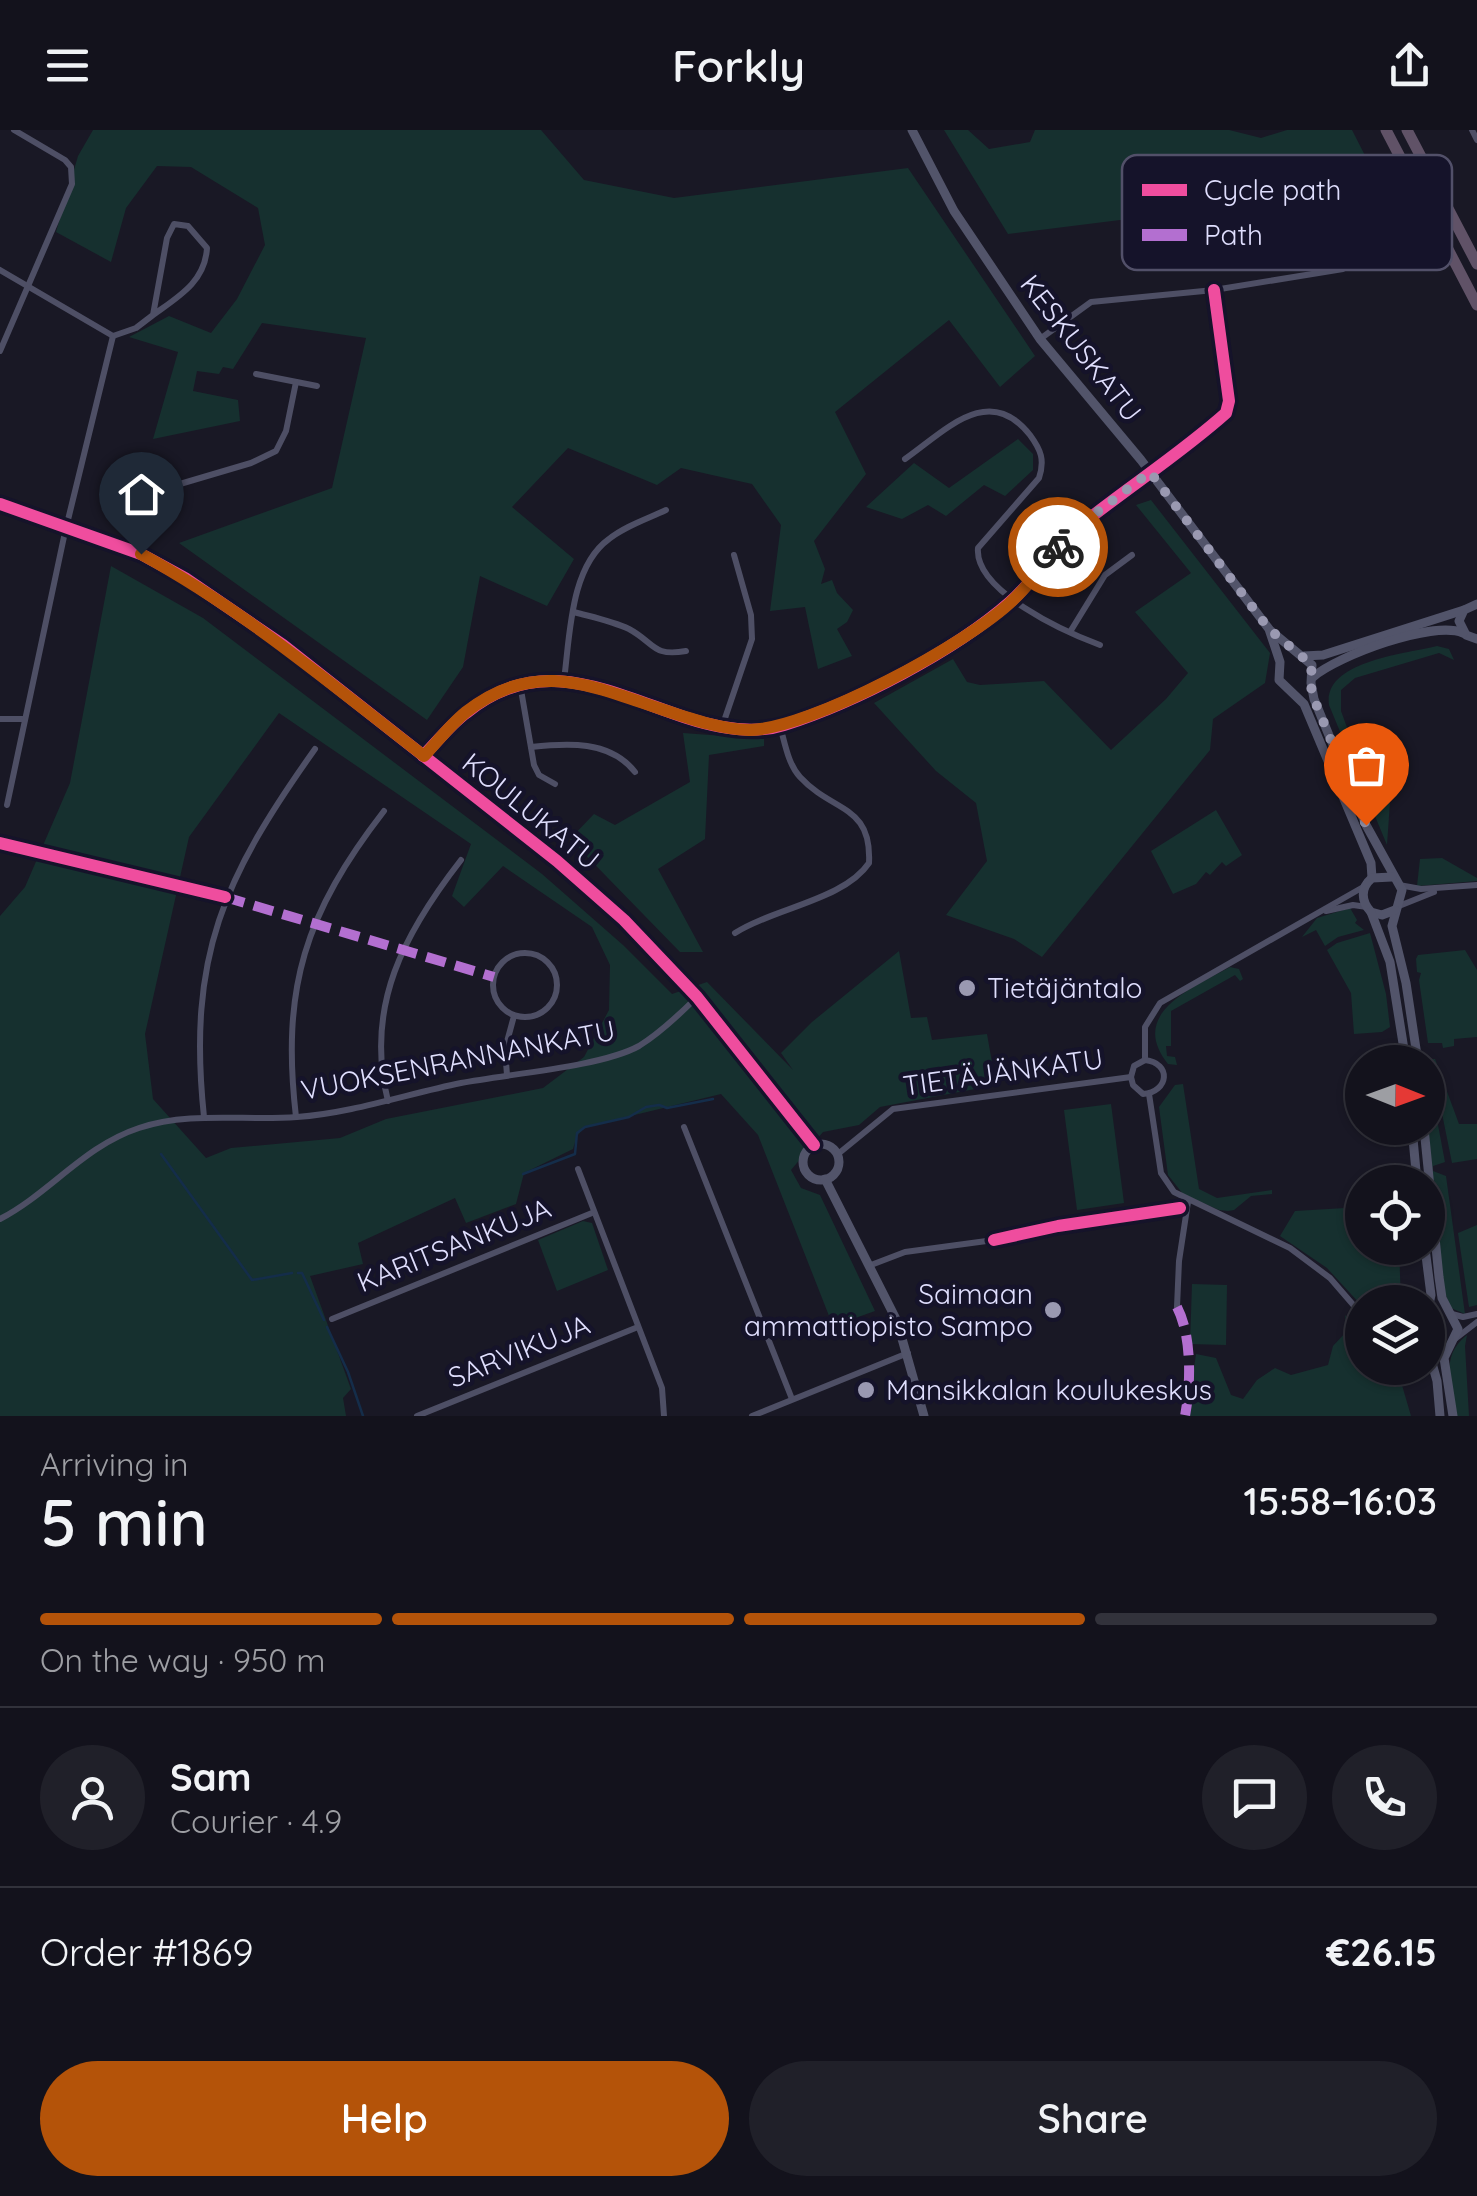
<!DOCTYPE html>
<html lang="en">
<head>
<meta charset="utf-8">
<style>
  body { margin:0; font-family:Quicksand,sans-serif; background:#202029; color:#f1f3f6; height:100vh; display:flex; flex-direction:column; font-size:38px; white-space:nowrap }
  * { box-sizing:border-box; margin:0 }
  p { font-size:32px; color:#9d9ea3 }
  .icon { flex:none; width:55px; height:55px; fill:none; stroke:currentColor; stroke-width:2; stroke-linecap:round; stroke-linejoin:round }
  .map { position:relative; height:1286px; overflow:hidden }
  .sheet { display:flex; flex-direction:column; background:#13121c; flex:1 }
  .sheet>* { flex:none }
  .needle { width:65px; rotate:91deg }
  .buttons { position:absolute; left:1345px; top:915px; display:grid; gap:20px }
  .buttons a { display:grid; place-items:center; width:100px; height:100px; border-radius:50%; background:#13121c; box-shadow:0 2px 8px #0004,0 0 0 2px #32323b; font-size:50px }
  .pin { position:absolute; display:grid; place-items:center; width:85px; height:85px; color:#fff; margin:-102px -42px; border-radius:50% 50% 50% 0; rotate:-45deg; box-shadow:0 0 10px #0007 }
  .pin .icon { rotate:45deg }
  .courier { position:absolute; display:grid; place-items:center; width:100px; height:100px; margin:-50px; border:8px solid #b45309; border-radius:50%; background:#fff; color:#222; box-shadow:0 2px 12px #0007 }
  .headline em { font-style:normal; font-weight:600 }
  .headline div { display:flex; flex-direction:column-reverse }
  .headline { display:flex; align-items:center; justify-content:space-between; height:170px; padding:0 40px }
  h1 { font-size:65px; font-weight:600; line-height:75px }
  .bar { display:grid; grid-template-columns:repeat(4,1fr); gap:15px 10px; align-content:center; height:120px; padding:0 40px }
  .bar i { height:12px; border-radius:8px; background:#32323b }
  .bar .on { background:#b45309 }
  .bar p { grid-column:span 4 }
  .line { display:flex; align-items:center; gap:25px; padding:0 40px; border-top:2px solid #32323b }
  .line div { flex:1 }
  .round { display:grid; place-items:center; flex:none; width:105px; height:105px; border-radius:52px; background:#202029 }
  .cta { display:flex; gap:20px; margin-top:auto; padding:20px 40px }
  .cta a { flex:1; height:115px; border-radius:60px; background:#b45309; color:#fff; font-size:40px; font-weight:600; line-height:115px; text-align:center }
  .cta a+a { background:#202029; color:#f1f3f6 }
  header { display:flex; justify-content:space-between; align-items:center; height:130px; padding:0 40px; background:#13121c; font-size:45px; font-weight:600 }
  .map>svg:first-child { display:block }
  .green { fill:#16302f; fill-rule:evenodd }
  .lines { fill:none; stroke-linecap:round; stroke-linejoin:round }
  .stream { stroke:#142d4a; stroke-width:2.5 }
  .street { stroke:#4e4f65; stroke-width:6 }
  .secondary { stroke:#52546a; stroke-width:9 }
  .highway { stroke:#605267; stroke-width:11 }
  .quiet { stroke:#b36fd0; stroke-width:10; stroke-dasharray:20 10; stroke-linecap:butt }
  .cycleway-casing { stroke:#15132a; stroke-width:19 }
  .cycleway { stroke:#ef4d9e; stroke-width:12 }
  .done { stroke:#9a99b1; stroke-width:10; stroke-dasharray:0 18 }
  .route { stroke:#b45309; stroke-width:12 }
  .poi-dot { fill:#9a99b1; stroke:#15132a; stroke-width:4 }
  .labels { text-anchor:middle; stroke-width:9; stroke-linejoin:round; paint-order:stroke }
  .street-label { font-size:28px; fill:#dfdefd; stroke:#15132a }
  .poi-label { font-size:28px; fill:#dfdefd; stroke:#15132a; text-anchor:start }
  .key { fill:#15132a; stroke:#525069; stroke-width:2.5 }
  .key-label { font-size:28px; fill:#dfdefd }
</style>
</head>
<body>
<header><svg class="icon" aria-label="menu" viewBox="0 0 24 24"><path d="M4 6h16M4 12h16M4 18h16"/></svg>Forkly<svg class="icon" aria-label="share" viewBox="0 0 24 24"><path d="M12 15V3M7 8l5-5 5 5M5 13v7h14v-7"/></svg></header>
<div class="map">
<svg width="1477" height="1286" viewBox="0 0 1477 1286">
  <rect width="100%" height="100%" fill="#191825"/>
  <g class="green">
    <path d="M93,0H541L584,50L674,68L908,38L1035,226L1000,257L949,190L835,282L866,344L814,411L825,439L821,454L832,450L837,463L853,480L847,492L837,499L852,526L818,539L805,477L770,481L781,395L752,354L681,338L657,355L568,318L512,377L574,429L547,476L480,446L463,537L427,590L179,413L332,358L366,208L262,193L233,239L223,237L219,244L197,241L193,261L238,270L240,291L153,309L178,222L129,207L169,186L211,203L237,169L265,115L258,78L191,37L157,36L126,78L111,132L56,102L78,26Z"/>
    <path d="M944,0H968L989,19L1030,12L1035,0H1229L1261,8L1287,0H1352L1376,47L1287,63L1263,101L1244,104L1207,85L1145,96L1120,90L1008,104Z"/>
    <path d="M1018,309L1033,324V340L1005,366L984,355L946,386L928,375L902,389L866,377L914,333L949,358Z"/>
    <path d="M1151,370L1270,523L1265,553L1213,589L1210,620L1042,827L1014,809L946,785L987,731L976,673L936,641L874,573L953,529L967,552L980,555L1044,551L1111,620L1166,569L1188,543L1135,482L1191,443L1136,375Z"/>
    <path d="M111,436L203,488L542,744L623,815L672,864L707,852L793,940L781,923L812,892L899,821L911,888L927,887L932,910L987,904L996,955L880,977L859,995L823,1002L791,1040L801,1058L820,1065L875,1181L833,1196L758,1005L721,964L585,997L577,1006L573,1019L524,1043L516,1074L466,1093L455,1068L358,1113L363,1134L310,1146L351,1259L343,1268L346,1286H0V786L25,757L70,653ZM279,583L471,714L452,766L464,777L503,736L592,797L610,835L609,880L584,927L543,958L386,989L340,1008L231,1018L206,1028L153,969L145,904L189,707Z"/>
    <path d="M1437,516L1449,519L1454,530L1439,523L1355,548L1341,560V581L1370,660L1391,658L1387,715L1329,575C1323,531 1405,524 1437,516Z"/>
    <path d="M683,603L764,609V616L709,625L705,709L658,739L703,822H680L570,709L594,684L615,695L690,652Z"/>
    <path d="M1216,680L1242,725L1226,736L1222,732L1210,745L1206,742L1196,754L1173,764L1151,721Z"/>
    <path d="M1442,728L1477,748V751L1417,756L1420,729Z"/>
    <path d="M1350,778L1357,790L1355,793L1364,800L1338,807L1325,816L1316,800L1302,807L1317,788Z"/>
    <path d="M1370,803L1386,864L1390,897L1382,902L1354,904L1351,863L1327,820L1337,813Z"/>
    <path d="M1465,820L1477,840V907L1454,909V916L1443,918L1442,913H1428L1419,850L1421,843L1417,842L1416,829L1418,825Z"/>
    <path d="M1230,837L1239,839L1243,849L1240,851L1235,845L1171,881V916H1166L1167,926L1175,927L1177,935L1168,934C1127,883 1194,857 1230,837Z"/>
    <path d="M1431,929H1435L1459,994H1477V1029L1452,1033Z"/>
    <path d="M1428,942L1445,1032L1433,1036V1041L1446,1046L1465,1184L1451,1178L1443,1158L1428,998Z"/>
    <path d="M1183,954L1199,1059L1217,1068L1272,1060V1064L1251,1066L1234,1080L1228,1081L1219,1080L1183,1064L1168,1045L1159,977L1175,955Z"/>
    <path d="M1111,974L1124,1073L1077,1080L1064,980Z"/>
    <path d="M1362,1077V1118H1399L1401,1172H1362V1176L1327,1138L1280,1106L1295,1081Z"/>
    <path d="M583,1091L592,1093L608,1140L557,1161L538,1110Z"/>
    <path d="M1477,1095V1175L1469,1177L1458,1103Z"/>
    <path d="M1192,1154L1227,1155L1226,1215L1190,1214Z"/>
    <path d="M1345,1185L1362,1204V1238H1397L1411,1286H1187L1196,1224L1216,1228L1231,1265L1243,1269L1257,1250L1275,1238L1291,1245L1328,1235L1333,1216L1347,1201Z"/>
    <path d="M1467,1205L1465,1216L1469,1286H1457C1453,1254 1438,1228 1467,1205Z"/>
  </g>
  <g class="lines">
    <g class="stream">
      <path d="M161,1024L252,1150L292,1143"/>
      <path d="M523,1044L575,1024L577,1003L585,997L629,987L646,977L659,975L667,978L713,969"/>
      <path d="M298,1143H302L324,1190"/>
      <path d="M327,1197L348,1242L363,1286"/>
    </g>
    <g class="street">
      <path d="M1472,0L1477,10"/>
      <path d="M0,140L113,206"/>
      <path d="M113,206L136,198L153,185L167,108L174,94L188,96L207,118C205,152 178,167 153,185"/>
      <path d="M1040,209L1091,172L1214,160L1343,139"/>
      <path d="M0,221L72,54L71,37L65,30L14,0"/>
      <path d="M256,244L317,256"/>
      <path d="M905,329C945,301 989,252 1030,305C1041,320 1045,330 1039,348L978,418C974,461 1065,502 1100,515"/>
      <path d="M141,424L146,395L163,359L251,333L276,321L286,301L296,252"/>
      <path d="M574,482C592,487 612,491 629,499C655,513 652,527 686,521"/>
      <path d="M1070,502L1105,445L1132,425"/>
      <path d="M564,550C570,506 570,437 609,409C625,396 647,389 666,380"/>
      <path d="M520,554L534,635L539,645L555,654"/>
      <path d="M0,589H25"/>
      <path d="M722,597L752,509L751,485L734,425"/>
      <path d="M531,617C567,613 610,610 635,642"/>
      <path d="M424,626C438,611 451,594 467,582C543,523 608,562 688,588C718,598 754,605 785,594C859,570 951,524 1010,472C1035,451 1051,419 1076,399C1125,359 1179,325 1226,283L1229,271L1214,160"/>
      <path d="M7,675L65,402L113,206"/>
      <path d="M1399,755L1421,759L1477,755"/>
      <path d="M1399,776L1434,762"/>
      <path d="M1326,781L1353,775L1367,777"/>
      <path d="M735,803C774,778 844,770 869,733C872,674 833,683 800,647C788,634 785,613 780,596"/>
      <circle cx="525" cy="855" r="32"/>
      <path d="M1145,930V897L1160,873L1365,756"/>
      <path d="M507,945L505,919L514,886"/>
      <path d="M1131,947L1133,955L1143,964C1169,962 1172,933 1145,930"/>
      <path d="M1131,947L1134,936L1145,930"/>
      <path d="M1149,964L1161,1043L1174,1062L1290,1118L1330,1148L1362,1185"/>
      <path d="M388,971C364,876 405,802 461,730"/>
      <path d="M204,987C187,826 224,747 315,619"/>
      <path d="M296,987C281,858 305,783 384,681"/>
      <path d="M684,997L792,1269"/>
      <path d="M838,1024L893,979L1131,947"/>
      <path d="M578,1039L662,1258L664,1286"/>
      <path d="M0,1089C50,1063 84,1016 139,998C190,981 244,991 297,987C352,983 407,964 461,953C507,944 601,937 639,916C660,903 680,884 697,867"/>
      <path d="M871,1135L905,1122L994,1110"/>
      <path d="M1177,1177L1179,1131L1188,1072"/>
      <path d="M1452,1184L1463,1187L1477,1184"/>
      <path d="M332,1189L592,1083"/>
      <path d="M1455,1209L1477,1192"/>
      <path d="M417,1286L638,1197"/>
      <path d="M752,1286L908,1223"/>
    </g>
    <g class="secondary">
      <path d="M912,0L954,81L1040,209L1141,330L1269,499L1280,532L1279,550L1304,574L1371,733L1372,748"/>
      <path d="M0,374L141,424L185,448L283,515L557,731L624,790L697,867L814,1015"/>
      <path d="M1477,474L1464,480L1459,491L1466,505L1477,509"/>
      <path d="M1271,501L1312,535L1311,553L1314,569L1366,695L1402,760L1392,796L1406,853L1418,932"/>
      <path d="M1304,526L1323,525L1464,480"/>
      <path d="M1313,547C1337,526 1433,490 1463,503"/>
      <path d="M1392,747L1372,748C1360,758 1361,771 1371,782L1382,785L1395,780"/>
      <path d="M1371,782L1390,832L1406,932"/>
      <path d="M1412,998L1417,1052"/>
      <path d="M1424,998L1439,1147L1442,1168L1458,1199L1444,1228L1453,1286"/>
      <circle cx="821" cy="1032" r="18"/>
      <path d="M825,1049L897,1191L924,1286"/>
      <path d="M1425,1118L1431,1165L1428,1179"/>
      <path d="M1428,1219L1437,1251L1440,1286"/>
    </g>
    <g class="highway">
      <path d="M1386,0L1477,175"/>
      <path d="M1407,0L1477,134"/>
    </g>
    <g class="quiet">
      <path d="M225,767L494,847"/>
      <path d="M1177,1177C1192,1206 1191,1254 1185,1286"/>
    </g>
    <g class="cycleway-casing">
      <g id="cycleway">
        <path d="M0,374L141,424L185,448L283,515L557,731L624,790L697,867L814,1015"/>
        <path d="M423,626C437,612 450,595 466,583C540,522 609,562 687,588C718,598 753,605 784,595C856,572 953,522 1010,472C1035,451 1050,420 1076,399C1125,359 1179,325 1226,283L1229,271L1214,160"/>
        <path d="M0,713L225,767"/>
        <path d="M994,1110L1058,1096L1180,1078"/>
      </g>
    </g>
    <use href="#cycleway" class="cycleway"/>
  </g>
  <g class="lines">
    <path class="done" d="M1058,417L1071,402L1150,342L1269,499L1312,535L1310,553L1314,569L1366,695"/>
    <path class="route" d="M141,424C244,480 332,555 424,626C437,612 450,595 466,582C536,527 594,557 667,581C694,590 721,599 749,600C809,600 969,513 1013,470C1030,454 1044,435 1058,417"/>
  </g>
  <g class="poi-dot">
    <circle cx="967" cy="858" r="10"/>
    <circle cx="1053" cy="1180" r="10"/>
    <circle cx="866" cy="1260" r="10"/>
  </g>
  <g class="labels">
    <g class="street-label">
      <text transform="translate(1081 218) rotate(52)" y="10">KESKUSKATU</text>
      <text transform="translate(531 681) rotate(39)" y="10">KOULUKATU</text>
      <text transform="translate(458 930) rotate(-11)" y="10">VUOKSENRANNANKATU</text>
      <text transform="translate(1003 942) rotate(-8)" y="10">TIETÄJÄNKATU</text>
      <text transform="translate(454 1115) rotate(-22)" y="10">KARITSANKUJA</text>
      <text transform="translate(519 1221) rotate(-22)" y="10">SARVIKUJA</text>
    </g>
    <g class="poi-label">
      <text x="987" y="868">Tietäjäntalo</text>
      <text x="1033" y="1174" text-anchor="end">Saimaan<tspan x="1033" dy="32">ammattiopisto Sampo</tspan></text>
      <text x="886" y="1270">Mansikkalan koulukeskus</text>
    </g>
  </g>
  <rect x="1122" y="25" width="330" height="115" rx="15" class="key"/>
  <rect x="1142" y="54" width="45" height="12" fill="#ef4d9e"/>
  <rect x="1142" y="99" width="45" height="12" fill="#b36fd0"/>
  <g class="key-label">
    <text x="1204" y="70">Cycle path</text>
    <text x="1204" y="115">Path</text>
  </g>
</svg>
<div class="buttons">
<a><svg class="needle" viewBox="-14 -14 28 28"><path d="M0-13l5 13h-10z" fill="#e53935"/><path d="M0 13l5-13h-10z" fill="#9d9ea3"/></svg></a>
<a><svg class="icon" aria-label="locate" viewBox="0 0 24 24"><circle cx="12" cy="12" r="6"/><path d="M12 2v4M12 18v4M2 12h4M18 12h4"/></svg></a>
<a><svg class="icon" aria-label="layers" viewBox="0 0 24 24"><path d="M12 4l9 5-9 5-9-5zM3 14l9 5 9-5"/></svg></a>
</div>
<div class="pin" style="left:1366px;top:695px;background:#ea580c"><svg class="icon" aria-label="bag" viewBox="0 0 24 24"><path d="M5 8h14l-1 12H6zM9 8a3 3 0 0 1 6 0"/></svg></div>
<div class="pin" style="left:141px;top:424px;background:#1f2937"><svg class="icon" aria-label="home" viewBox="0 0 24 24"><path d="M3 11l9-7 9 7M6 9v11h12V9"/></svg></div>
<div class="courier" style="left:1058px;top:417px"><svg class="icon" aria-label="bike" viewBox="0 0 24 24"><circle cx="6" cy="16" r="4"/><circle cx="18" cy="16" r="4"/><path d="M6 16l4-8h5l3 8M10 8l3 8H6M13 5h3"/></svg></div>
</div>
<section class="sheet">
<div class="headline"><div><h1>5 min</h1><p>Arriving in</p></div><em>15:58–16:03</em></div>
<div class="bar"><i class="on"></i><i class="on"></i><i class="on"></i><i></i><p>On the way · 950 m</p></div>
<div class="line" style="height:180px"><a class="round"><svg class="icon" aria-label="person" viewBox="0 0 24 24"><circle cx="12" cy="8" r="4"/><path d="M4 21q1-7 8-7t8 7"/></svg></a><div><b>Sam</b><p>Courier · 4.9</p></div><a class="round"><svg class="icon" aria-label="chat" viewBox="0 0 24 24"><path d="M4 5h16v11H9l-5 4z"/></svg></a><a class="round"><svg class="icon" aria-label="phone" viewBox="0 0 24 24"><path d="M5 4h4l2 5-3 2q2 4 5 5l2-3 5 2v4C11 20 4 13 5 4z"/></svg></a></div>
<div class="line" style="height:130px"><div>Order #1869</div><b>€26.15</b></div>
<div class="cta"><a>Help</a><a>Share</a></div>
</section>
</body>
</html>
